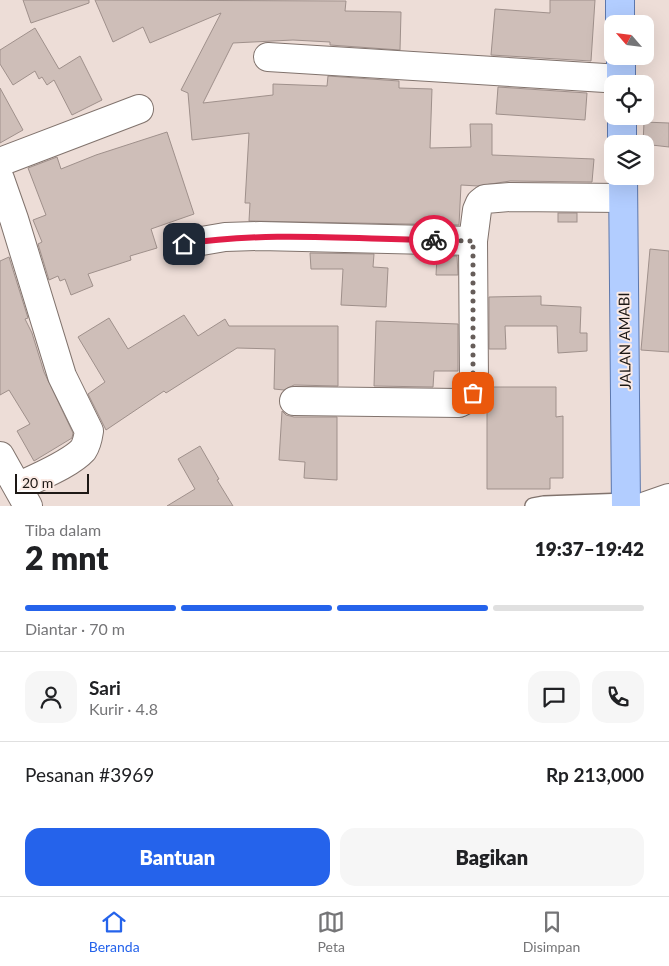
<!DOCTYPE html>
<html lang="id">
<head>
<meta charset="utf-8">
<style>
  body { margin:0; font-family:Lato,sans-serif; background:#f6f6f6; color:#202124; height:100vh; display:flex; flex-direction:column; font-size:19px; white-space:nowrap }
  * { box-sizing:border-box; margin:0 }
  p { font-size:16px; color:#757577 }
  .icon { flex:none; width:28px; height:28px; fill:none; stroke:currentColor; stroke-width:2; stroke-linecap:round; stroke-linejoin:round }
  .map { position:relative; height:506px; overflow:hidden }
  .drawer { display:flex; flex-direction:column; background:#fff; flex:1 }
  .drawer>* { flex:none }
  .needle { width:32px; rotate:298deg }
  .tools { position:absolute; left:604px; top:15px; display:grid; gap:10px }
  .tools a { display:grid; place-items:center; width:50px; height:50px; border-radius:10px; background:#fff; box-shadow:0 5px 20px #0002; font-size:25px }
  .scale { position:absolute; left:15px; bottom:12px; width:74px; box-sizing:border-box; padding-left:5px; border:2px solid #1d1815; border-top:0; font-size:14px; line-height:18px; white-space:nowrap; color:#1d1815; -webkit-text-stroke:4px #fbeae4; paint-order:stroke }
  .pin { position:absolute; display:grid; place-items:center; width:42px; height:42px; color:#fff; margin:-21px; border-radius:10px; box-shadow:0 2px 8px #0006 }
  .courier { position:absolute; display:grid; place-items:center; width:50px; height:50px; margin:-25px; border:4px solid #e11d48; border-radius:50%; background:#fff; color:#222; box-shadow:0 1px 6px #0007 }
  .overview em { font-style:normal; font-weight:800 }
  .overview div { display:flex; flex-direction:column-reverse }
  .overview { display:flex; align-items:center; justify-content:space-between; height:85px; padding:0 25px }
  h1 { font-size:32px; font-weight:800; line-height:38px }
  .bar { display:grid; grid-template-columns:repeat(4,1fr); gap:8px 5px; align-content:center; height:60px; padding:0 25px }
  .bar i { height:6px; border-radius:4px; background:#e0e0e0 }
  .bar .on { background:#2563eb }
  .bar p { grid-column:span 4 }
  .line { display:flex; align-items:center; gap:12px; padding:0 25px; border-top:1px solid #e0e0e0 }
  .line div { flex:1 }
  .round { display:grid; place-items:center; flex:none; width:52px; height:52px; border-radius:15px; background:#f6f6f6 }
  .primary-button { display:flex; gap:10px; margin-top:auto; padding:10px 25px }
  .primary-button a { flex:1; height:58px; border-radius:15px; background:#2563eb; color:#fff; font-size:20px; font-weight:800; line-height:58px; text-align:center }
  .primary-button a+a { background:#f6f6f6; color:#202124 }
  .tab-bar { display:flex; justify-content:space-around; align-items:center; height:70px; border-top:1px solid #e0e0e0; background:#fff; font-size:14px; color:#757577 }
  .tab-bar a { display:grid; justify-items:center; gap:2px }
  .tab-bar .on { color:#2563eb }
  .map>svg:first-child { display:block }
  .building { fill:#cebeb8; stroke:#9f908b }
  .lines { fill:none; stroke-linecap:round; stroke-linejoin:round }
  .lane-casing { stroke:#81736d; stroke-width:18 }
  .street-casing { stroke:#81736d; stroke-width:30 }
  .primary-casing { stroke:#5d78ad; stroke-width:30 }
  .lane { stroke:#fff; stroke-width:15 }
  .street { stroke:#fff; stroke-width:28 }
  .primary { stroke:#b2cdff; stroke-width:28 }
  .done { stroke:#665d59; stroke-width:5; stroke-dasharray:0 9 }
  .route { stroke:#e11d48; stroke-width:6 }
  .labels { text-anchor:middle; stroke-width:4; stroke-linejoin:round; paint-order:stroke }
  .street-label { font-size:15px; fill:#1d1815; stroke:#fbeae4 }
</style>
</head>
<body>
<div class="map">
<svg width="669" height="506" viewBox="0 0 669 506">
  <rect width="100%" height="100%" fill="#edddd7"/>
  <g class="building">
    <path d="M23,0H89V3L31,23Z"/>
    <path d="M95,0L346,1L345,11L401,12L400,50L330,45V42L293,40L233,43L203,103L273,95V84L327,86L328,76L399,81V88L432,89L430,148L471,147L470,124H492V155L594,159L592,182L510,181L478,186L461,185L459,225L249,221L250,203H245L249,133L192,140L188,93L181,90L221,13L150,43L143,27L113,42Z"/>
    <path d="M550,0H595L591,61L491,55L495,9L550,13Z"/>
    <path d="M35,28L59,69L80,56L102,100L72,115L54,80L47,85L42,77L39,79L35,71L13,85L0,64V50Z"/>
    <path d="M498,87L587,93L585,120L496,114Z"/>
    <path d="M0,88L23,130L0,143Z"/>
    <path d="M644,122L669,123V147L643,144Z"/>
    <path d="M167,132L194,214L151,229L157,248L130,256L131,260L88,274L93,286L71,295L65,279L60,281L58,276L49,280L38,244L42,242L33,220L46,215L28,168L57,157L61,169L96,155Z"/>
    <rect x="558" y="213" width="19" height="9"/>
    <path d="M650,249L669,251V352L641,350Z"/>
    <path d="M310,253L374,254L373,267L388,268L386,307L341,305L343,269H311Z"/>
    <path d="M437,256H457L458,275H436Z"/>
    <path d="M9,257L28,318L25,319L32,333L44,372L73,433L72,438L34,461L17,431L30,424L9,390L0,395V261Z"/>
    <path d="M541,296V305L581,307L580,333H587V351L558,353L557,326H505L506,349H489V297Z"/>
    <path d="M184,315L198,336L225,319L229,326H338V386L294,385L284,390L274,389L275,349L237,348L166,393L164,391L106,430L88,394L105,382L78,337L109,318L128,349Z"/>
    <path d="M376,321L458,324V371H434L433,387L374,386Z"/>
    <path d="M489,387H556V417L563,416V478H550V489H487V410H480L486,401Z"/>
    <path d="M282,411L286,415L294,417H337V480L304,478L305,462L279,460Z"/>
    <path d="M200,446L219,479L217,480L233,506H167L195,489L178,459Z"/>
  </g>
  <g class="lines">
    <g class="lane-casing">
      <path id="lane" d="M533,506L544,504L626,501"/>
    </g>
    <g class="street-casing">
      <g id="street">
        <path d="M268,57L621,79"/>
        <path d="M0,162L139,109"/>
        <path d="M0,179L14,219L62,376L89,431C88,438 87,444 83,450C69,465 37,477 18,487"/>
        <path d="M184,244L225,237L260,236L473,241L477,210L480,203L485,199L510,197L623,198"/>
        <path d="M294,401L459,403L471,397L474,383L473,241"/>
        <path d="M0,456L28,506"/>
        <path d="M646,506L669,498"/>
      </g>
    </g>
    <g class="primary-casing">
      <g id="primary">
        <path d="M620,0V24"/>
        <path d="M621,56V84"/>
        <path d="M622,116V144"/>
        <path d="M623,176L626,506"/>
      </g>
    </g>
    <use href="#lane" class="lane"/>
    <use href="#street" class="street"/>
    <use href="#primary" class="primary"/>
  </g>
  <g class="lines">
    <path class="done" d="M434,240L473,241V393"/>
    <path class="route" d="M184,244C266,231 351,239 434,240"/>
  </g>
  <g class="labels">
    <g class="street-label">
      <text transform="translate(625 341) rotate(-91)" y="5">JALAN AMABI</text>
    </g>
  </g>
</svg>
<div class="tools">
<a><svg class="needle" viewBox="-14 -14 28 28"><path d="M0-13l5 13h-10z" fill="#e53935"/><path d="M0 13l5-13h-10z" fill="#757577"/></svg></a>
<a><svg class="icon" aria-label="locate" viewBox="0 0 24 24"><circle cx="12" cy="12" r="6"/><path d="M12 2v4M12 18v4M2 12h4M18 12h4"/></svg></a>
<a><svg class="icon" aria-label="layers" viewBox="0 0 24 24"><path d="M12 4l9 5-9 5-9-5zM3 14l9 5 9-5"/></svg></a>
</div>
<div class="scale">20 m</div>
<div class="pin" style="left:473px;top:393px;background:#ea580c"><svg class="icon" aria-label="bag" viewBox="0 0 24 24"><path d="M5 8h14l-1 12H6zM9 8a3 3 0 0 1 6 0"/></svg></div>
<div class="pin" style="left:184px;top:244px;background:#1f2937"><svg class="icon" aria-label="home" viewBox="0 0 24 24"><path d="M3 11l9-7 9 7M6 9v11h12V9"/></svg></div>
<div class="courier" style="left:434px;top:240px"><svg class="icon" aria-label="bike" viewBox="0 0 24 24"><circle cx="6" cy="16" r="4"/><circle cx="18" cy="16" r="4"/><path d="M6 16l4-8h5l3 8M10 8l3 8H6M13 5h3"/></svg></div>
</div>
<section class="drawer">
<div class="overview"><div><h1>2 mnt</h1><p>Tiba dalam</p></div><em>19:37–19:42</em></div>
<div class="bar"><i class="on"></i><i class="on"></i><i class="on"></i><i></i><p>Diantar · 70 m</p></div>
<div class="line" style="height:90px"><a class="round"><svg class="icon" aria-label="person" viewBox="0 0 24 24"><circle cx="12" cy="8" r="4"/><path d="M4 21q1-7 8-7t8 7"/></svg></a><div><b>Sari</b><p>Kurir · 4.8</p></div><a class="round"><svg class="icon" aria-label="chat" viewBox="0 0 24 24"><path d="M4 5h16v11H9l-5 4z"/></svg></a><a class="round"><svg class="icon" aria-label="phone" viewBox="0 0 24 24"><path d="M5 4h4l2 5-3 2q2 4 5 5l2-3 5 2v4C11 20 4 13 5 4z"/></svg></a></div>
<div class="line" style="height:65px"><div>Pesanan #3969</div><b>Rp 213,000</b></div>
<div class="primary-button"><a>Bantuan</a><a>Bagikan</a></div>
</section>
<nav class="tab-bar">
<a class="on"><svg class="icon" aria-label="home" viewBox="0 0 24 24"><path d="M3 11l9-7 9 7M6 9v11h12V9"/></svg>Beranda</a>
<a><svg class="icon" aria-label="map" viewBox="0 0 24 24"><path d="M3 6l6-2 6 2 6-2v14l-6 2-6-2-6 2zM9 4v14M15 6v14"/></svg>Peta</a>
<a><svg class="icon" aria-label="saved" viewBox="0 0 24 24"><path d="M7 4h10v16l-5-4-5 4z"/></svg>Disimpan</a>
</nav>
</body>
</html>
